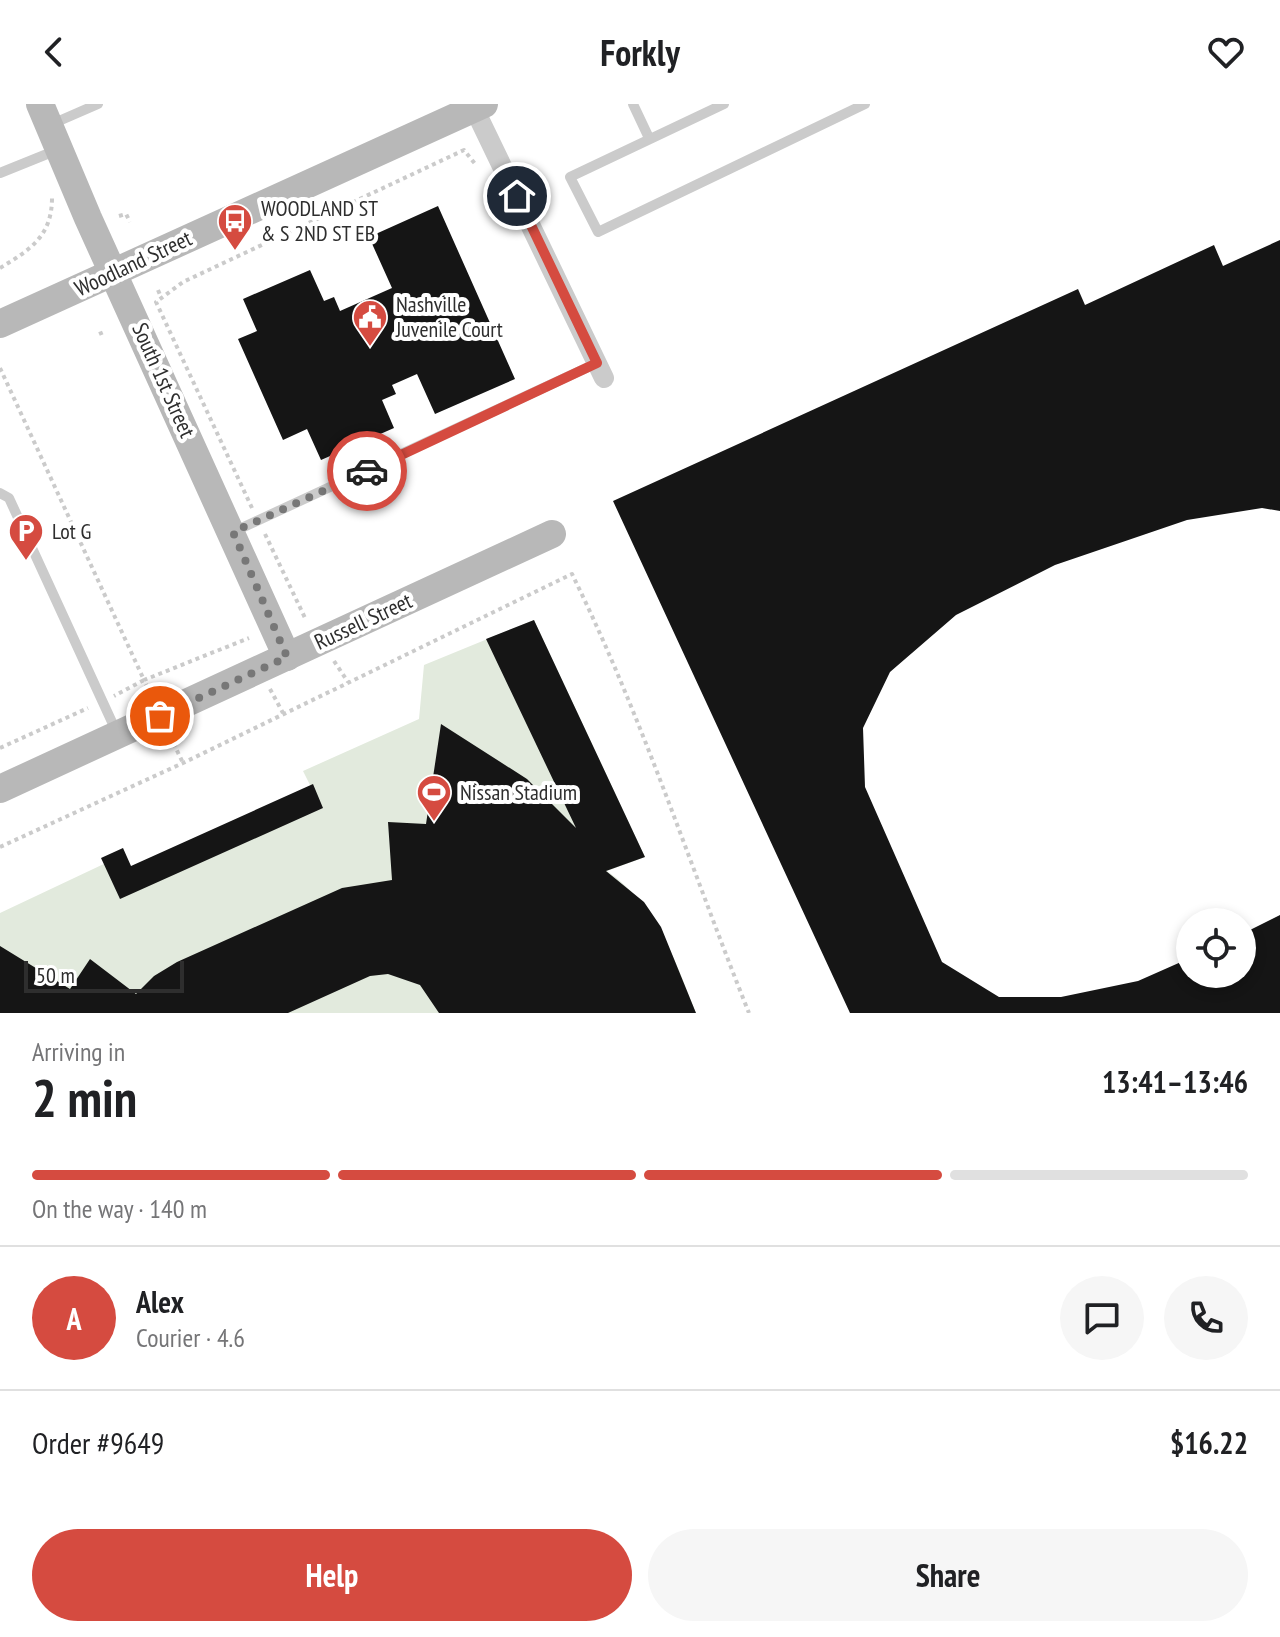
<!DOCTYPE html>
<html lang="en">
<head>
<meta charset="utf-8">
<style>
  body { margin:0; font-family:"PT Sans Narrow",sans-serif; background:#f6f6f6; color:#202124; height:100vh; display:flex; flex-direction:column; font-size:30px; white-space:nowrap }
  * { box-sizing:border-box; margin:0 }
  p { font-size:26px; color:#757577 }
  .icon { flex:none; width:44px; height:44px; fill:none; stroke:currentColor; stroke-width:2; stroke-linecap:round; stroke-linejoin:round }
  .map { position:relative; height:909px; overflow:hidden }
  .details { display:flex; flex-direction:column; background:#fff; flex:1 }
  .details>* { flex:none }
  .controls { position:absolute; left:1176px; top:804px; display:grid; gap:16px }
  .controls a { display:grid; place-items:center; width:80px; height:80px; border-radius:50%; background:#fff; box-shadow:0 4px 12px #0003; font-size:40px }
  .scale { position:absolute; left:24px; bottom:20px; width:160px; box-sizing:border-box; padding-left:8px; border:4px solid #2e2e2e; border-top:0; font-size:22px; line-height:28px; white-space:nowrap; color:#2e2e2e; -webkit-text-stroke:6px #fff; paint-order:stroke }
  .pin { position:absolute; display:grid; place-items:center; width:68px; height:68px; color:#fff; margin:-34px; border:4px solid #fff; border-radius:50%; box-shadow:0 2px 8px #0007 }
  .courier { position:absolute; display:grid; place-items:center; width:80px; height:80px; margin:-40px; border:6px solid #d54b40; border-radius:50%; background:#fff; color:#222; box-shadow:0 2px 10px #0007 }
  .head em { font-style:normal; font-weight:600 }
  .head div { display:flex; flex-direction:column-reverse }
  .head { display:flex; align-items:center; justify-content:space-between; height:136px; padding:0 32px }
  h1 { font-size:52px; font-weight:600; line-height:60px }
  .bar { display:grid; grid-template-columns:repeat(4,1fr); gap:12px 8px; align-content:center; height:96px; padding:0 32px }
  .bar i { height:10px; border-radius:6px; background:#e0e0e0 }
  .bar .current { background:#d54b40 }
  .bar p { grid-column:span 4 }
  .line { display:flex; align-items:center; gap:20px; padding:0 32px; border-top:2px solid #e0e0e0 }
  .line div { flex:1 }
  .round { display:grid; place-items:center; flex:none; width:84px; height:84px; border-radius:42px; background:#f6f6f6 }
  .button { display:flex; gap:16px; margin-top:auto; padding:16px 32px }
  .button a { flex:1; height:92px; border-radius:48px; background:#d54b40; color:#fff; font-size:32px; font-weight:600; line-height:92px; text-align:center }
  .button a+a { background:#f6f6f6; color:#202124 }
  header { display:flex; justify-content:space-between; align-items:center; height:104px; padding:0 32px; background:#fff; font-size:36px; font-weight:600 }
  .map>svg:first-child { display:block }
  .green { fill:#e2eadd }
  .building { fill:#151515 }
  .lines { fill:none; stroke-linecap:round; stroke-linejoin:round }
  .path { stroke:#cbcbcb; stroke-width:4; stroke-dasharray:4 4; stroke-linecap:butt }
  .lane { stroke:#cbcbcb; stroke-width:10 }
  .street { stroke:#cbcbcb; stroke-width:20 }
  .secondary { stroke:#b8b8b8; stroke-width:28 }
  .done { stroke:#777; stroke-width:8; stroke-dasharray:0 14.4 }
  .route { stroke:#d54b40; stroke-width:10 }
  .labels { text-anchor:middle; stroke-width:8; stroke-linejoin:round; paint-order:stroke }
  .poi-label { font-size:22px; fill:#2e2e2e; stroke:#fff; text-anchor:start }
  .street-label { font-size:22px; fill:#2e2e2e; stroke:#fff }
</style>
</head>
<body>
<header><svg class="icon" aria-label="back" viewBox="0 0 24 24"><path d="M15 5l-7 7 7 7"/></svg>Forkly<svg class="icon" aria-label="heart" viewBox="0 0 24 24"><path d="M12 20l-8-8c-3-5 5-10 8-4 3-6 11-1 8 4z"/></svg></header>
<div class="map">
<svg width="1280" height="909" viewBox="0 0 1280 909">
  <rect width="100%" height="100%" fill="#fff"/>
  <path class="green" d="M534,516L645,753L607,767C658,802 674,854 696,909H0V809L108,758L116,775L312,685L303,667L419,615L424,561Z"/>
  <g class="building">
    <path d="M438,102L515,275L435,310L417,270L392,281L396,290L382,296L394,324L321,356L307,325L283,336L238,235L257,227L243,195L310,166L324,197L334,193L340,207L392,184L369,133Z"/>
    <path d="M1280,136V407L1262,404L1187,416L1055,461L956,511L890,568L863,624L865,683L942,858L999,893H1061L1138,877L1190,854V870H1242V830L1280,811V909H850L613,397L1078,185L1085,201L1214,141L1223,162Z"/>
    <path d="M534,516L645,753L606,767L644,798L661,823L696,909H439L420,881L388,870L370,872L288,909H0V842L70,885L90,855L136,890L154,872L177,858L342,784L392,776L388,718L426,720L441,620L527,675L576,724L486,535Z"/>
    <path d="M313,680L323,704L120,795L101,754L123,744L131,762Z"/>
  </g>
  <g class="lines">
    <g class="path">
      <path d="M119,112L126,110L130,118"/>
      <path d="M0,164C30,146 52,132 52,94"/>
      <path d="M158,186L161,193"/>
      <path d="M99,230L104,228"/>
      <path d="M0,264L144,576L114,592"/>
      <path d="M252,404L156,198L183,178L464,46L476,61"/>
      <path d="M265,430L306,516"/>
      <path d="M334,557L348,578"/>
      <path d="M270,585L283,609"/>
      <path d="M151,591L144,576L249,534"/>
      <path d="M170,632L183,659"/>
      <path d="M0,644L88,604"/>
      <path d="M0,743L183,659L572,470C642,612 690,762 749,909"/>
    </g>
    <g class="lane">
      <path d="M633,0L649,34"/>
      <path d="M724,0L570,73L598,128L865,0"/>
      <path d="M52,20L98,0"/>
      <path d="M0,69L57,46"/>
      <path d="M0,389L9,394L117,629"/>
      <path d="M233,428L597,259"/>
    </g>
    <path class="street" d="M472,0L604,274"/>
    <g class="secondary">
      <path d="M40,0L88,114L287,553"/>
      <path d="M0,220L484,0"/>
      <path d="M0,685L552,430"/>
    </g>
  </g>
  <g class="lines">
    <path class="done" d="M160,612L287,553L233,428L367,367"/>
    <path class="route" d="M367,367L597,259L517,92"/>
  </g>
  <defs>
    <g id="bus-pin" transform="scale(1.8)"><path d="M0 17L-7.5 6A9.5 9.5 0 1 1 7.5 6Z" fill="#d54b40" stroke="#fff"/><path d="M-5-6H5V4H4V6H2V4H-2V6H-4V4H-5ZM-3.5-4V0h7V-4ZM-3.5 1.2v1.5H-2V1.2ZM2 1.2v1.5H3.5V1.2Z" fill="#fff"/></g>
    <g id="civic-pin" transform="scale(1.8)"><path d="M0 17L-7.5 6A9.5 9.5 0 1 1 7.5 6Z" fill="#d54b40" stroke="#fff"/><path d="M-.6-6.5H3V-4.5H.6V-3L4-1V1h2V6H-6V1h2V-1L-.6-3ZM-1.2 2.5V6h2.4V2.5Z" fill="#fff"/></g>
    <g id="parking-pin" transform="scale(1.8)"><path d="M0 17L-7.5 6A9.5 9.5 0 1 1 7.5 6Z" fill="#d54b40" stroke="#fff"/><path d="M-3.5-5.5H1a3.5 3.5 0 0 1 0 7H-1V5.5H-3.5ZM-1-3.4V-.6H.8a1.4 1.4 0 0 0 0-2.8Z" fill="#fff"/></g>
    <g id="stadium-pin" transform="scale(1.8)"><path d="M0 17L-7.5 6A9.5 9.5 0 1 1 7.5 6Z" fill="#d54b40" stroke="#fff"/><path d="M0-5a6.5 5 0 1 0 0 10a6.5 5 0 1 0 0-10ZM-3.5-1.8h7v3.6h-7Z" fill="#fff"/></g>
  </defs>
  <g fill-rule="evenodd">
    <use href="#bus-pin" x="235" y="117"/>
    <use href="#civic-pin" x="370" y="213"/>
    <use href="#parking-pin" x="26" y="427"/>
    <use href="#stadium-pin" x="434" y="688"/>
  </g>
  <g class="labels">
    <g class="poi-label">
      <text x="261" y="112">WOODLAND ST<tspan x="261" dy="25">&amp; S 2ND ST EB</tspan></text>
      <text x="396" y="208">Nashville<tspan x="396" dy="25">Juvenile Court</tspan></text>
      <text x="52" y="435">Lot G</text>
      <text x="460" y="696">Nissan Stadium</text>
    </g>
    <g class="street-label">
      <text transform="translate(133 159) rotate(-25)" y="8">Woodland Street</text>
      <text transform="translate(164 276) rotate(66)" y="8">South 1st Street</text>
      <text transform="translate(363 517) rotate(-25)" y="8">Russell Street</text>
    </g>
  </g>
</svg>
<div class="controls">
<a><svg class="icon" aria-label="locate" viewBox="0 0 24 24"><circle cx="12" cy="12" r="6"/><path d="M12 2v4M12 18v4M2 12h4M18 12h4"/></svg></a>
</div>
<div class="scale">50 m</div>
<div class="pin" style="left:160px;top:612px;background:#ea580c"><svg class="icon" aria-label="bag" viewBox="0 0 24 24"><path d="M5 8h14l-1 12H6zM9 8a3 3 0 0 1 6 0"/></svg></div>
<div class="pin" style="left:517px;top:92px;background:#1f2937"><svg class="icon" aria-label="home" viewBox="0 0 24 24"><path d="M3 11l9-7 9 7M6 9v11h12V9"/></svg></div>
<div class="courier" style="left:367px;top:367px"><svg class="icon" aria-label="car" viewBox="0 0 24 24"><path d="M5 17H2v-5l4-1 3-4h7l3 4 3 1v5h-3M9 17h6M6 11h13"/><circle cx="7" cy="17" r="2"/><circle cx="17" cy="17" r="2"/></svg></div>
</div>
<section class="details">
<div class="head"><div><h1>2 min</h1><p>Arriving in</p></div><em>13:41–13:46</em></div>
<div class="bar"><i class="current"></i><i class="current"></i><i class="current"></i><i></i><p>On the way · 140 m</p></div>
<div class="line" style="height:144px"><b class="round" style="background:#d54b40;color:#fff">A</b><div><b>Alex</b><p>Courier · 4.6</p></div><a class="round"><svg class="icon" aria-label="chat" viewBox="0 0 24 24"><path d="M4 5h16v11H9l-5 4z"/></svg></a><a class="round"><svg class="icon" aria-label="phone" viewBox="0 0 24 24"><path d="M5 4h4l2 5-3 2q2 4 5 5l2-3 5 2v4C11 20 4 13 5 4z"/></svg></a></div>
<div class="line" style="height:104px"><div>Order #9649</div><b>$16.22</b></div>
<div class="button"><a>Help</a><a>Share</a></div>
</section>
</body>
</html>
